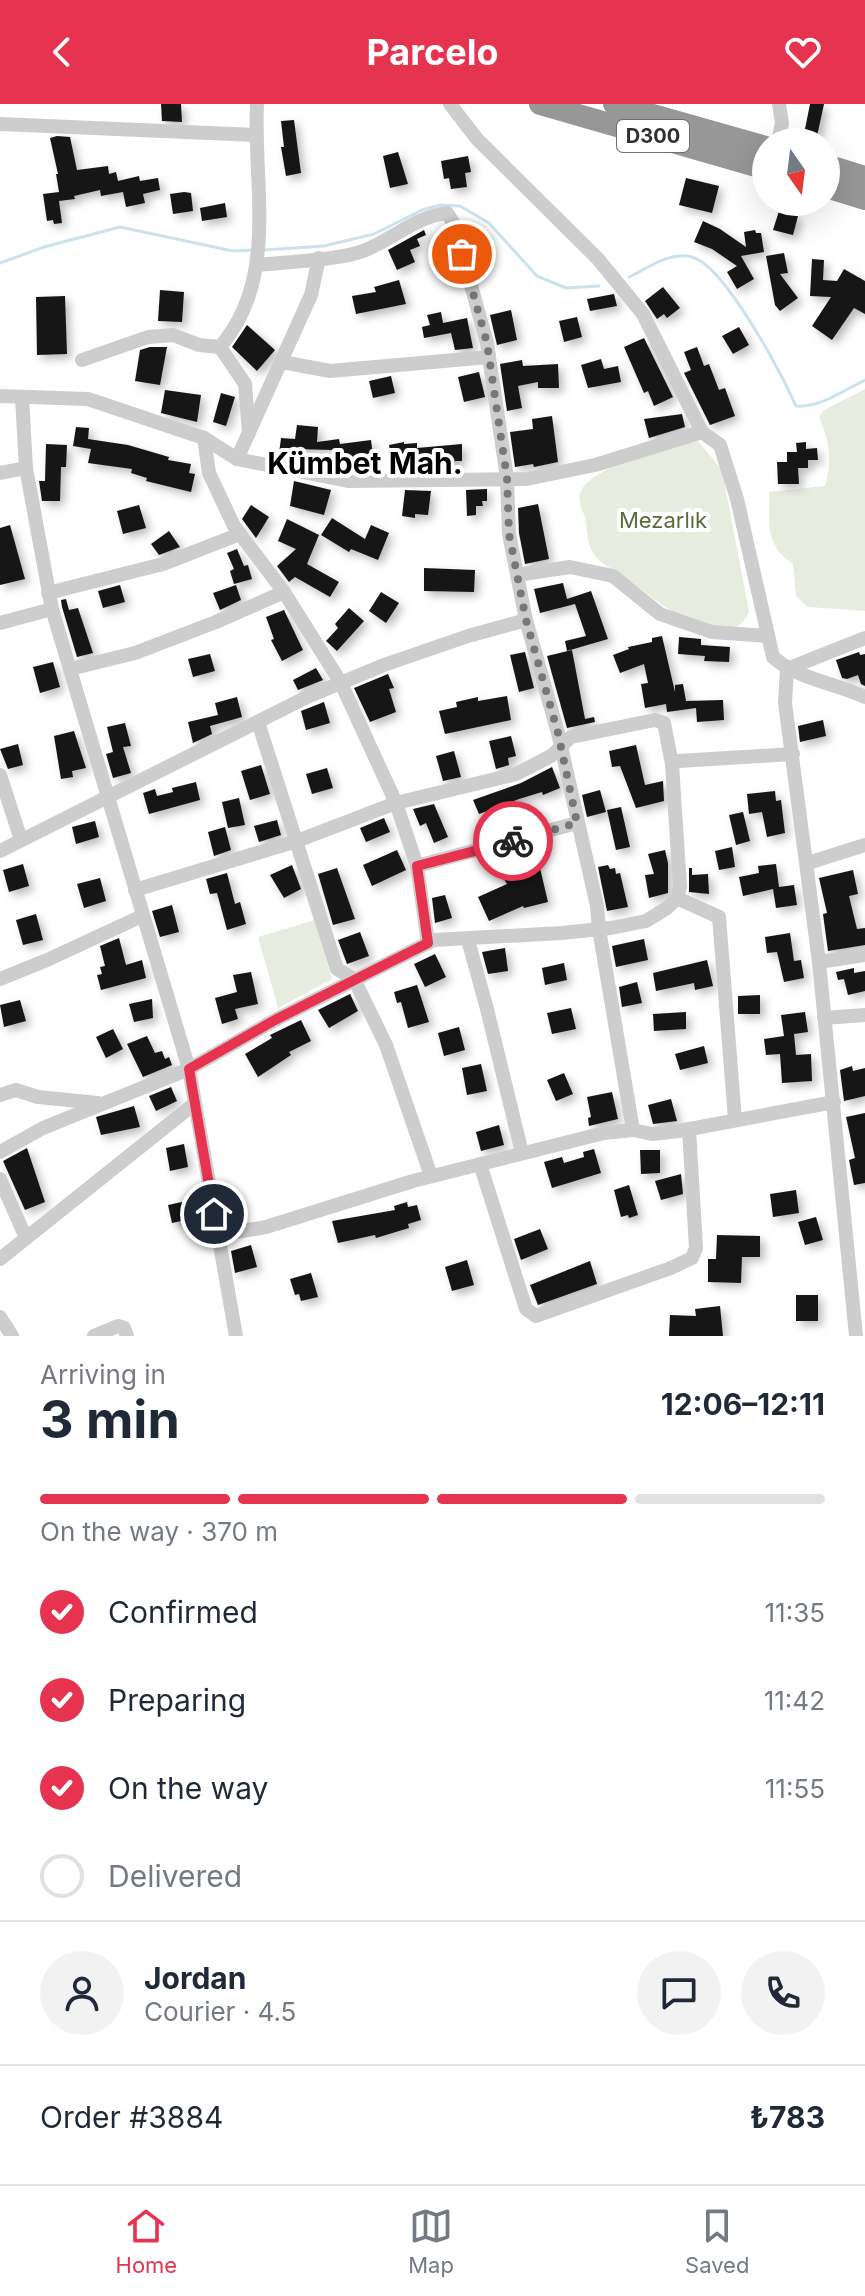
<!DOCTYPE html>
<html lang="en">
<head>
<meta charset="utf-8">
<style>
  body { margin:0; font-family:Inter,sans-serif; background:#f2f2f3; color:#1f2937; height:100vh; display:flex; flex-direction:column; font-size:30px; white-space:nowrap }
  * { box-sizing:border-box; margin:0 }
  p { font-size:26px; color:#747a83 }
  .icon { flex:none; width:44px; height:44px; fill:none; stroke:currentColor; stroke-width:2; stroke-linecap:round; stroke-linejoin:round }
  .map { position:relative; height:1232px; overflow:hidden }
  .side { display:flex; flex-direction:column; background:#fff; flex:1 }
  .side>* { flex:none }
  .needle { width:52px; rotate:166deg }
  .fabs { position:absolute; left:752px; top:24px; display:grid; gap:16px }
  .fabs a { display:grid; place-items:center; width:88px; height:88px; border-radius:50%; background:#fff; box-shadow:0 8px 32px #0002; font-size:40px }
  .pin { position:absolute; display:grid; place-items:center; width:68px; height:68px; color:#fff; margin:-34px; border:4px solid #fff; border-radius:50%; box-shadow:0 2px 8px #0007 }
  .courier { position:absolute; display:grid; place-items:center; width:80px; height:80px; margin:-40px; border:6px solid #e63350; border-radius:50%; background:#fff; color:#222; box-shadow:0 2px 10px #0007 }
  .head em { font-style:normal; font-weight:700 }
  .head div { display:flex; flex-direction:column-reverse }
  .head { display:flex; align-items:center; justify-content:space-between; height:136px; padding:0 40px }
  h1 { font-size:52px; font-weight:700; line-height:60px }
  .bar { display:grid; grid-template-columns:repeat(4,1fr); gap:12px 8px; align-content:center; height:96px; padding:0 40px }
  .bar i { height:10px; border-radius:6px; background:#e0e1e3 }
  .bar .active { background:#e63350 }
  .bar p { grid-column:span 4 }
  .line { display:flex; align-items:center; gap:20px; padding:0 40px; border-top:2px solid #e0e1e3 }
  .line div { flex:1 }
  .round { display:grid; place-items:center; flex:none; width:84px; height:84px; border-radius:42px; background:#f2f2f3 }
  ol { padding:0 40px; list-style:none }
  li { display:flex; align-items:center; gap:24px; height:88px }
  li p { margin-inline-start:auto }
  li .icon { padding:8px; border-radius:50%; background:#e63350; color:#fff; stroke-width:4 }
  li:last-child { color:#747a83 }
  li i { width:44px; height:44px; border:4px solid #e0e1e3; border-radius:50% }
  header { display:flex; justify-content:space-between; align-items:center; height:104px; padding:0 40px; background:#e63350; color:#fff; font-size:36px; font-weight:700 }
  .tab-bar { display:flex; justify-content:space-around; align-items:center; height:112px; border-top:2px solid #e0e1e3; background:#fff; font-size:22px; color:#747a83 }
  .tab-bar a { display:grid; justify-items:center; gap:4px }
  .tab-bar .active { color:#e63350 }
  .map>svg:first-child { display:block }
  .green { fill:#e7edde }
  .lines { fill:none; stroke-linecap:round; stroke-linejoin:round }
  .stream { stroke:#cbe2ed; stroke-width:3 }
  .building { fill:#171717; filter:url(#shadow) }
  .minor { stroke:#cdcdcd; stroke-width:14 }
  .highway { stroke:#979797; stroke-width:22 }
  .done { stroke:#787878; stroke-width:8; stroke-dasharray:0 14.4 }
  .route { stroke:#e63350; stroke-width:10 }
  .labels { text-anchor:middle; stroke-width:8; stroke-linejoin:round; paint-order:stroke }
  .shield { fill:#fff; stroke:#6e6e6e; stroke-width:2 }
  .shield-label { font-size:20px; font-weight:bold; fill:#303030 }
  .park-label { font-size:22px; fill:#576d3d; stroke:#fff }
  .district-label { font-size:30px; font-weight:bold; fill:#000; stroke:#fff }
</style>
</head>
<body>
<header><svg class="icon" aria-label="back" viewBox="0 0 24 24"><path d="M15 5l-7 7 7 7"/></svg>Parcelo<svg class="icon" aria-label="heart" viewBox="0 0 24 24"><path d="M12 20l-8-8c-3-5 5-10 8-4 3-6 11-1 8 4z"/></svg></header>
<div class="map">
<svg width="865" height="1232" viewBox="0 0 865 1232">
  <defs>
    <filter id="shadow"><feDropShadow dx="4.5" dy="4.5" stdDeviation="4" flood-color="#0004"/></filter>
  </defs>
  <rect width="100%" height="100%" fill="#fff"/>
  <g class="green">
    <path d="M865,285V507L808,503L796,492L793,460C764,441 770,419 769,388L825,382C833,357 829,336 819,313L824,306Z"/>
    <path d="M698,337L722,366L749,507C744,522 737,524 722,523C677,520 660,497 626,474C614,465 602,462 593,449C587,441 587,424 585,414C582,405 576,394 582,385C597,361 671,341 698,337Z"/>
    <path d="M315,816L332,875L278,904L258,833Z"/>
  </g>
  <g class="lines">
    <g class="stream">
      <path d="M264,146L324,142L374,130L422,106L440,101L460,102L489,119L537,172L566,184L599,182"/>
      <path d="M0,159L44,143L120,123L233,147L252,146"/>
      <path d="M629,173C648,164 670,147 692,153C725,162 781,269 796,302C820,304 844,286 865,276"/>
    </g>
  </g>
  <g class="building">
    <path d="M161,0H181L182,18L162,17Z"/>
    <path d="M810,0H824L817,32L804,30Z"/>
    <path d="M294,16L301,69L286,72L281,43H284L281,17Z"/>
    <path d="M57,32L70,33L77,66L108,62L109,70L116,68L118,77L139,72L140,77L158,74L160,86L143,90L145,99L126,103L123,88L101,92L100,86L74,92L75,95L59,97L62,119L54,120L53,116L47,117L43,90L59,88L56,70H58L50,34Z"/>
    <path d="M398,48L408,80L390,84L383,52Z"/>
    <path d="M468,52L471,68L465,69L467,83L451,85L449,74L444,75L441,57Z"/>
    <path d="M686,74L719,82L712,109L679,101Z"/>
    <path d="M184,88L191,89L193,107L173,110L170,90Z"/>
    <path d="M225,99L227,113L202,117L200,104Z"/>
    <path d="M779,107L798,112L793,131L773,126Z"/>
    <path d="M703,117L720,125L746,143L744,128L755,126L756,129H761L764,148L741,152L754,175L737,185L727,168L737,162L712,145L694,138Z"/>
    <path d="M424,126L426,131L417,135L420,142L410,146L415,158L397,166L388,146Z"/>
    <path d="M784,149L788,169L780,170L798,194L780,207L775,201L766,152Z"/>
    <path d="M812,155L824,156L823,176L837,177L844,165L865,177V210L854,204L832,236L812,222L831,193L810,192Z"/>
    <path d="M399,176L406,200L356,210L352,192L376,188L374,183Z"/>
    <path d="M663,183L680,204L667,214L664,210L657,215L645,197Z"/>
    <path d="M160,186L184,188L182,218L158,217Z"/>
    <path d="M614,190L617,202L590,207L587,195Z"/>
    <path d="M65,192L67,250L37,251L36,193Z"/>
    <path d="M511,206L517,236L497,241L490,211Z"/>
    <path d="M441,208L443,219L467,214L473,244L455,246L451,229L424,234L422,223L430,221L427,211Z"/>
    <path d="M577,213L582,233L564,238L559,217Z"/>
    <path d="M247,221L275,246L257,267L232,243Z"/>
    <path d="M739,223L749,241L733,250L722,232Z"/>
    <path d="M644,234L673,293L654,302L648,287L644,289L624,243Z"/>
    <path d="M150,243H167L160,281L135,277L140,246Z"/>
    <path d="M697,243L704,262L709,260L719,286L725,284L735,312L710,321L684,269L691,266L684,248Z"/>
    <path d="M601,255L604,265L618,262L621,278L588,284L581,261Z"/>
    <path d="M522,256L523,262L558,260L559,284H538V278L518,282L522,304L507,307L500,260Z"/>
    <path d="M479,268L485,293L464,298L458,273Z"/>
    <path d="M391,272L395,289L373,294L369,277Z"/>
    <path d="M165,286L201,291L197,318L161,309Z"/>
    <path d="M221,289L235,293L226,322L213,318Z"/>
    <path d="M682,310L685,323L649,334L644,315Z"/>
    <path d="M552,312L558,358L534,363L533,360L515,363L510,328L533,325L532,315Z"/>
    <path d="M297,321L318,323L317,338L339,335L340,340L371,336L374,360L347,366L334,364L332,346L294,345L293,356L284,354L285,351L279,350L281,334L295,335Z"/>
    <path d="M76,323L89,324L88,335L128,341L169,353L168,356L191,360L189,369L195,370L191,388L146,377L147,374L131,369L132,365L88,359L91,345L73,342Z"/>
    <path d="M404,338V340L417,339V344L462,340V357H455V366H425L424,362L393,366L389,341Z"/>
    <path d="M806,338V345L817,344L818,356H808V364H798L799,380H778L777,358H787V348H797L796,339Z"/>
    <path d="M46,340L67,341L66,363H61L60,397H42L39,377H45Z"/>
    <path d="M294,377L331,386L324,411L290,402Z"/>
    <path d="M487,385V397H482L483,402H476V411L467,412L466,386Z"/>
    <path d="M405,386L431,387L428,411L415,410V414L402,412Z"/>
    <path d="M538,400L549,455L525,460L519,429L518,404Z"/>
    <path d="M139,401L146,424L123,430L117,407Z"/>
    <path d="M251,401L269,413L256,434L242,415Z"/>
    <path d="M332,414L365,435L371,421L389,429L378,456L351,445L349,448L321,431Z"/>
    <path d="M287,415L319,431L307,460L339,478L330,493L295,473L289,478L277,462L296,445L278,437Z"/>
    <path d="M10,421L25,475L0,481V424Z"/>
    <path d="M169,427L180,443L159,451L151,440Z"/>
    <path d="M237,445L244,462L248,461L252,475L234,480L230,467L234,465L227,449Z"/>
    <path d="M424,464L475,466L474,488L424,487Z"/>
    <path d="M563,479L567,495L591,487L608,535L567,547L565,537L586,532L575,500L540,509L534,485Z"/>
    <path d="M120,481L125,498L103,504L98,487Z"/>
    <path d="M236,481L241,496L220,506L213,489Z"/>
    <path d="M381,488L399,499L386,519L369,507Z"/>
    <path d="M66,495L69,506L78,504L93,549L77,553L62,503L61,496Z"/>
    <path d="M349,504L364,517L337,547L326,537L338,524L335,520Z"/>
    <path d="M284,506L303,546L282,557L271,536L274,535L266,513Z"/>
    <path d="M662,532L675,588V581L683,580L686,597L723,596L724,616L697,618L696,604L667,608L666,600L645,604L641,580L648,579L644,560L620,569L613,551L629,545L628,543L652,538V534Z"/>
    <path d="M679,533L701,535V541L730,543L729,558L704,557L705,552L678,550Z"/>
    <path d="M572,546L585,615L594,613L595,618L567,624L547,552Z"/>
    <path d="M525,548L534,584L519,588L510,551Z"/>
    <path d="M859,548L860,551L865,550V582L861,580L858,571L847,575L842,574L836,556Z"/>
    <path d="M210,550L215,567L193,573L188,555Z"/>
    <path d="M53,558L60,583L40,589L33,563Z"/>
    <path d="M316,564L323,576L298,586L293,576Z"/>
    <path d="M388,570L394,584L389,585L396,608L370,618L354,584Z"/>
    <path d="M507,592L511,616L445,630L439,607L457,603L456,598L478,593V597Z"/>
    <path d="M237,593L242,613L210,622L212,630L193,639L188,618L218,611L215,599Z"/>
    <path d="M324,598L330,619L306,626L301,607Z"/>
    <path d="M823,616L826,632L800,638L798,622Z"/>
    <path d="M125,619L131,642L123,643L131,669L113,674L106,650L113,648L107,623Z"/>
    <path d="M74,627L86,664L72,667L73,673L61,675L54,632Z"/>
    <path d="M511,632L516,652L508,654L509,661L496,665L489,637Z"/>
    <path d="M18,640L23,661L8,665L0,645Z"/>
    <path d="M636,641L645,681L663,677L664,697L636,704L620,662L612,663L609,647Z"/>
    <path d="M454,647L461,673L443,677L436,652Z"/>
    <path d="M261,661L270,690L250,696L241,667Z"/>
    <path d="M552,663L560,684L543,691L542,688L519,695L479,710L473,696L521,679Z"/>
    <path d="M327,664L333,684L312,690L306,670Z"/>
    <path d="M196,678L200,696L149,710L143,689L155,685L157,692L173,688L172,684Z"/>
    <path d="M600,686L606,708L587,713L582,691Z"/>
    <path d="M775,687L776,697L781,696L785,729L767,733L762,708L749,710L747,690Z"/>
    <path d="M239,694L245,721L228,724L222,698Z"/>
    <path d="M434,700L448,733L434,739L426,719L420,722L413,705Z"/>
    <path d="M621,703L630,743L616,746L607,706Z"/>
    <path d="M743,708L750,737L736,741L729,711Z"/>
    <path d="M384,714L390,728L366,738L360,724Z"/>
    <path d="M277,716L281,731L259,738L254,722Z"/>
    <path d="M95,717L99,733L76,740L72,723Z"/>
    <path d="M225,723L231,746L214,752L208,728Z"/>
    <path d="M732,743L735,763L719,766L715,747Z"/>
    <path d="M397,746L406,766L372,782L363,761Z"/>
    <path d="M515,746L528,767L540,764L548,798L524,804L523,802L489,817L478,793L507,780L492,757Z"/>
    <path d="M665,746L668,759V789L649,794L645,771L654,770L648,750Z"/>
    <path d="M23,760L29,782L9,788L3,766Z"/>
    <path d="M776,760L779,783L794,781L797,801L776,804L773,785L743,792L739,773L759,769L758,762Z"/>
    <path d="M292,761L301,785L284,794L270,771Z"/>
    <path d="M608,761L610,765L615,764L616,770L620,769L628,803L607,807L598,763Z"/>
    <path d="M337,764L355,815L333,821L318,770Z"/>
    <path d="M689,764H692V771L708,770L709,790L689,788Z"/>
    <path d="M853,766L858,790L849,792L857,825L865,824V841L828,847L823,810L827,809L819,774Z"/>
    <path d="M227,769L235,800L240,798L246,820L227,826L217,789L210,790L206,775Z"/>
    <path d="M100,774L106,797L84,804L77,780Z"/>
    <path d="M445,791L452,814L435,819L432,794Z"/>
    <path d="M172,801L179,828L160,833L152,807Z"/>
    <path d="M36,810L43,836L23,841L16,816Z"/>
    <path d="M360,828L369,852L347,860L338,836Z"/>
    <path d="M790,829L794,857L801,856L804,874L784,878L777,848L767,849L765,833Z"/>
    <path d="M119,834L126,861L142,856L146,874L101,886L97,871L102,870L100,863L105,862L100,842Z"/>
    <path d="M644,835L648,856L616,863L612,842Z"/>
    <path d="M505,844L508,867L488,870L482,848Z"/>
    <path d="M435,850L446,873L425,883L414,860Z"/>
    <path d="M707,856L713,882L695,886L694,879L656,887L653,869Z"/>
    <path d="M564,859L567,876L545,881L542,864Z"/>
    <path d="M854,864V869L865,867V887L848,891L844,875L838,876L836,868Z"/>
    <path d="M251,868L258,900L235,905L238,915L222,920L215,894L237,888L233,871Z"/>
    <path d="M637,878L642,899L622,903L619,883Z"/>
    <path d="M417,881L429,918L408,924L401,898L397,899L394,888Z"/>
    <path d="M350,890L358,907L329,924L318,906Z"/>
    <path d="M760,891V910H738V892Z"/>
    <path d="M152,895L153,914L134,918L129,900Z"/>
    <path d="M20,896L26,917L4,923L0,901Z"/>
    <path d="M571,904L576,925L552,930L547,909Z"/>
    <path d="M686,908V925L654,927L653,910Z"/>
    <path d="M805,908L808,928L794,930L796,951L811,950L812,977L782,979L780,950L766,951L764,935L784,932L781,911Z"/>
    <path d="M301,916L311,937L289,948L291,951L258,973L245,950L272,934L270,931Z"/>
    <path d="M459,923L465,946L444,952L438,929Z"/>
    <path d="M113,925L123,945L106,954L96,933Z"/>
    <path d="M147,932L155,949L162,947L165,955L169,953L172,961L143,973L127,940Z"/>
    <path d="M704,942L708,959L680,966L675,950Z"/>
    <path d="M481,960L487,987L467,991L462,964Z"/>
    <path d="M852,962L853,967L865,964V992L844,997L840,966Z"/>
    <path d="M564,969L573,990L556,997L547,976Z"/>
    <path d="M171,983L177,997L156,1007L149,992Z"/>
    <path d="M612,988L618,1015L589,1022L588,1014L591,1013L587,993Z"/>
    <path d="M671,995L677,1017L653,1020L648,1001Z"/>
    <path d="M134,1002L140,1023L101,1031L96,1013Z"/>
    <path d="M865,1009V1079L854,1081L849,1056L855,1054L846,1013Z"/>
    <path d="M499,1021L504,1041L481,1047L476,1028Z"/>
    <path d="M184,1040L188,1063L170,1067L166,1044Z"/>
    <path d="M27,1044L45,1098L25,1106L3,1057Z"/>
    <path d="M594,1045L601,1069L552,1084L544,1058L562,1053L564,1059L584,1053L583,1048Z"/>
    <path d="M640,1046H660V1069L641,1070Z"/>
    <path d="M681,1070L683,1090L661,1096L655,1077Z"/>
    <path d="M629,1081L638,1111L629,1114L628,1111L621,1113L614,1086Z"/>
    <path d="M796,1086L799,1109L773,1113L770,1090Z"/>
    <path d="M191,1096L195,1114L172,1119L168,1101Z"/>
    <path d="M407,1098L408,1103L417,1101L421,1116L408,1120L409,1124L376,1134L375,1131L338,1139L332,1117L395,1106L394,1102Z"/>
    <path d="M816,1113L823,1136L805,1141L798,1118Z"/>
    <path d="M540,1125L548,1145L521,1156L514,1135Z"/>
    <path d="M717,1131L760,1132V1153H742L741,1179L708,1178V1155H716Z"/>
    <path d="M251,1141L257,1163L235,1169L231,1147Z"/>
    <path d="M467,1156L474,1181L452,1187L445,1163Z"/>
    <path d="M590,1157L597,1180L538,1201L530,1181Z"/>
    <path d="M311,1169L318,1193L301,1197L299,1190L295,1191L290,1175Z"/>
    <rect x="796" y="1191" width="22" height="26"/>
    <path d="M720,1202L723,1232H669L670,1211L696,1212L695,1205Z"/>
  </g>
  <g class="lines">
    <g class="minor">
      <path d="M450,0L477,35L598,155L643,210L702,328L720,341L737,395L773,553C797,575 835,579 865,593"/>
      <path d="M0,20L256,31"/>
      <path d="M778,38L782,19L779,0"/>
      <path d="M258,161C285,158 340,156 363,147C393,136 414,113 447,109L454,120L487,239L507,374L509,430L526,516L558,629L597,802L599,825L633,1026"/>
      <path d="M220,243C279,175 253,82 257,0"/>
      <path d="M82,256L148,233L173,231L199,241L220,243L245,280L249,329"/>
      <path d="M282,258L330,267L489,253"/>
      <path d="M0,292L88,295L204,334L237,355L348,377L527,375L595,361L702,328"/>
      <path d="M22,294L26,364L52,505L189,965L236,1232"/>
      <path d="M204,334L209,369L234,422L284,488L341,579L396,699L417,762L428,839"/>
      <path d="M237,355L311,191L319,154"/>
      <path d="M0,369L26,364"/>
      <path d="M517,471L570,463L613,472L660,510L712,528L767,532"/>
      <path d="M48,489L163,460L240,430"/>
      <path d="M0,519L52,505"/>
      <path d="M70,565L135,549L216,518L284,488"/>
      <path d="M258,618L337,865L354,875L386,941L431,1072"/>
      <path d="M0,671L21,736"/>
      <path d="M0,747L307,593L384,561L468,532L526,516"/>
      <path d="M808,759L865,741"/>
      <path d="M417,762L577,719"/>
      <path d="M135,786L297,737L396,699L516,670L551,652L571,633L655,616L664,619L672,660"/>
      <path d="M677,794L719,813L735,1016"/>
      <path d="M468,836L487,905L522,1049"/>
      <path d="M819,858L865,851"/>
      <path d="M0,875L47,856L142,812"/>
      <path d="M824,914L865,911"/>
      <path d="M0,991L16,986L38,993L98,999"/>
      <path d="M0,1048L43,1024L189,965L275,916L428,839L434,836L562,829L611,824L646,817L667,804L677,794L680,783L672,660L679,657L793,650"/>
      <path d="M480,1060L526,1205L536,1212L671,1164L692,1154L696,1144L689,1025"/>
      <path d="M0,1075L26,1134"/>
      <path d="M219,1131L266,1123L413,1077L604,1029L633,1026L652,1030L679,1027L834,998"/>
      <path d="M0,1155L194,1000"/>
      <path d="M0,1213L12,1232"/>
      <path d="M94,1232L118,1222L124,1224L127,1232"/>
      <path d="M856,1232L819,858L785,599L787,565L865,534"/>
    </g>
    <g class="highway">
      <path d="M540,0L766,65"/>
      <path d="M614,0L766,43"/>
      <path d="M826,61L865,73"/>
      <path d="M826,83L865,95"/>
    </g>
  </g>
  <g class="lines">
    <path class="done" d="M462,150L487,239L507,374L509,430L526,516L558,629L577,719L513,737"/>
    <path class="route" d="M214,1110L189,965L275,916L428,839L417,762L513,737"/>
  </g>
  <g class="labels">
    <rect class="shield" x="617" y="16" width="72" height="32" rx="6"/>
    <g class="shield-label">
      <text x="653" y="39">D300</text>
    </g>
    <g class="park-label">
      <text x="663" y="424">Mezarlık</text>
    </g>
    <g class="district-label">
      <text x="365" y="370">Kümbet Mah.</text>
    </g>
  </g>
</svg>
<div class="fabs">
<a><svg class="needle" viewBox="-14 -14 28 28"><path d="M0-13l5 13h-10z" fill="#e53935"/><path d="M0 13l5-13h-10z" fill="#747a83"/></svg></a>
</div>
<div class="pin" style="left:462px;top:150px;background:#ea580c"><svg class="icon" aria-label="bag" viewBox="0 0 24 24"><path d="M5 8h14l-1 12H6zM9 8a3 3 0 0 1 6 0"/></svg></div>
<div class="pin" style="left:214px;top:1110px;background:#1f2937"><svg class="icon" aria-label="home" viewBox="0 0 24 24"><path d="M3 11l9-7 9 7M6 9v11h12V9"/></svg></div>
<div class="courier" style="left:513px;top:737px"><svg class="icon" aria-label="bike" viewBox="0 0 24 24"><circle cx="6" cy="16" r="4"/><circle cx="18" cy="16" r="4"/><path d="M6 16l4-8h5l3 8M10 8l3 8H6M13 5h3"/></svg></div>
</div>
<section class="side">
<div class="head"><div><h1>3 min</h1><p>Arriving in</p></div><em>12:06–12:11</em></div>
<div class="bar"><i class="active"></i><i class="active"></i><i class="active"></i><i></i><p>On the way · 370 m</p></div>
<ol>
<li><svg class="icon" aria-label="check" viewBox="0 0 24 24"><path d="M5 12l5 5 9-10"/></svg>Confirmed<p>11:35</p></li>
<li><svg class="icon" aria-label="check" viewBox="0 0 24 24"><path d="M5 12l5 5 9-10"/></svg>Preparing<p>11:42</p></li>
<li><svg class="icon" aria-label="check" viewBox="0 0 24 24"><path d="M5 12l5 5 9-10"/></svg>On the way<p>11:55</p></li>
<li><i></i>Delivered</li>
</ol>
<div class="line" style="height:144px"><a class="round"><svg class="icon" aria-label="person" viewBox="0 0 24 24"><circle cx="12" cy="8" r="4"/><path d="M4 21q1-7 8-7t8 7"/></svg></a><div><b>Jordan</b><p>Courier · 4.5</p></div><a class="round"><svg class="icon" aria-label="chat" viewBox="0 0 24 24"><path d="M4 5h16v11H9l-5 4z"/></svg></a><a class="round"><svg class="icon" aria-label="phone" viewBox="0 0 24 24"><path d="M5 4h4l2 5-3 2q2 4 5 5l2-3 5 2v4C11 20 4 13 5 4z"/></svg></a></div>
<div class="line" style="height:104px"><div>Order #3884</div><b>₺783</b></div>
</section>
<nav class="tab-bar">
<a class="active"><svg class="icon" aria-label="home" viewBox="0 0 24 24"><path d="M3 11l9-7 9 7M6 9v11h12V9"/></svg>Home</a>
<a><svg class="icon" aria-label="map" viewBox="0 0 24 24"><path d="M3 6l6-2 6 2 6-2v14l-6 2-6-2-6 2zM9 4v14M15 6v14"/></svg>Map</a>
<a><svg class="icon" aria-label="saved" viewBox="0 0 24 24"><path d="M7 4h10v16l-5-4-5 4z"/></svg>Saved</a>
</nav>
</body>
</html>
